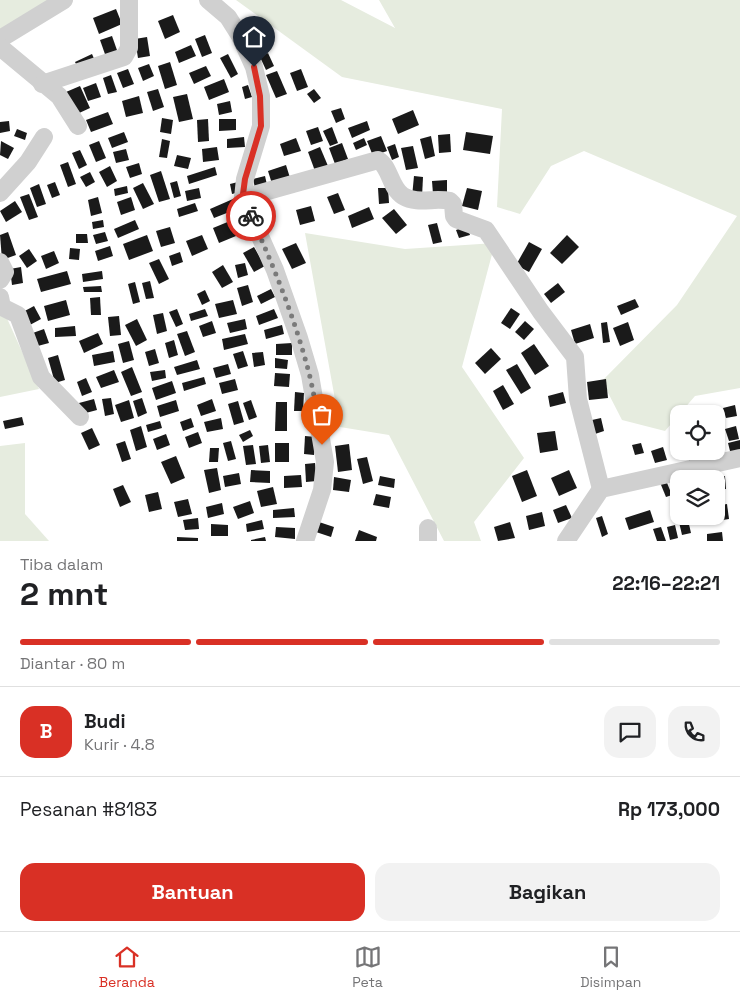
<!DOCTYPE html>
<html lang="id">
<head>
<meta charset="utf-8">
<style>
  body { margin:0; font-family:"Space Grotesk",sans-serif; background:#f2f2f2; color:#202124; height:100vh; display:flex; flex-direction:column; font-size:19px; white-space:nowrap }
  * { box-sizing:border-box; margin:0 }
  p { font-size:16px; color:#757577 }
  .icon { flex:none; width:28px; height:28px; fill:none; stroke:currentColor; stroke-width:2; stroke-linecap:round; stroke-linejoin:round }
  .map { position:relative; height:541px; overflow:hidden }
  .drawer { display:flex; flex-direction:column; background:#fff; flex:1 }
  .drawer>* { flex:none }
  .controls { position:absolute; left:670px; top:405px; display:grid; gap:10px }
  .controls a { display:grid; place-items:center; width:55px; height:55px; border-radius:10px; background:#fff; box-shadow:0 1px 4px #0004; font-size:25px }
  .pin { position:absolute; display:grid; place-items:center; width:42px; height:42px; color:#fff; margin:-51px -21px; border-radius:50% 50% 50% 0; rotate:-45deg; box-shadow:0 0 5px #0007 }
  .pin .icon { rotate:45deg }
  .courier { position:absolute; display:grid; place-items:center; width:50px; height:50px; margin:-25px; border:4px solid #d93025; border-radius:50%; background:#fff; color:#222; box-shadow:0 1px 6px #0007 }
  .headline em { font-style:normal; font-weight:700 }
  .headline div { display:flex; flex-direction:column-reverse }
  .headline { display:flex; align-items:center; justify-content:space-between; height:85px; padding:0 20px }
  h1 { font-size:32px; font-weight:700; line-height:38px }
  .bar { display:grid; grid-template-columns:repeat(4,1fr); gap:8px 5px; align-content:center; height:60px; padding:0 20px }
  .bar i { height:6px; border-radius:4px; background:#e0e0e0 }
  .bar .current { background:#d93025 }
  .bar p { grid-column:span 4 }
  .line { display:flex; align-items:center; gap:12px; padding:0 20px; border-top:1px solid #e0e0e0 }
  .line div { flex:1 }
  .round { display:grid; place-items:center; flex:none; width:52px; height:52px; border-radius:15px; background:#f2f2f2 }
  .action { display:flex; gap:10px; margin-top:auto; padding:10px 20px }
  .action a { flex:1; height:58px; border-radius:15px; background:#d93025; color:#fff; font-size:20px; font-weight:700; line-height:58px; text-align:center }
  .action a+a { background:#f2f2f2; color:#202124 }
  .dock { display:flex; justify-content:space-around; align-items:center; height:70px; border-top:1px solid #e0e0e0; background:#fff; font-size:14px; color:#757577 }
  .dock a { display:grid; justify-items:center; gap:2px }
  .dock .current { color:#d93025 }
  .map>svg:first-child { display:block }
  .green { fill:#e6ecdf }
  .building { fill:#1a1a1a }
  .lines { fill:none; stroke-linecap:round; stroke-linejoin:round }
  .minor { stroke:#d0d0d0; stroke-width:18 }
  .done { stroke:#7a7a7a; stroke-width:5; stroke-dasharray:0 9 }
  .route { stroke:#d93025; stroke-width:6 }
</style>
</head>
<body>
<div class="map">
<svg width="740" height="541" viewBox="0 0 740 541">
  <rect width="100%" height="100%" fill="#fff"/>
  <g class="green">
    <path d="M0,0H66L0,39Z"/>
    <path d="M236,0H341L395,28L379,0H740V388L695,396L665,431L622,420L602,381L677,305L737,216L584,151L551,166L520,214L497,207L502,109L342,77Z"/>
    <path d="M305,233L405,249L495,243L462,367L524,458L474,522L481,541H444L389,435L340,427Z"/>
    <path d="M0,303L39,389L0,397Z"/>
    <path d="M25,443V514L49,541H0V446Z"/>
  </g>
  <g class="building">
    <path d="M116,9L122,24L99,34L93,18Z"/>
    <path d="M173,15L180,32L165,39L158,21Z"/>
    <path d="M205,35L212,53L202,57L195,39Z"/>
    <path d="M112,36L118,53L106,57L100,40Z"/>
    <path d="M147,37L150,56L138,58L135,39Z"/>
    <path d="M191,45L196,56L179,63L175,52Z"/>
    <path d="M268,53L274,66L266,70L260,57Z"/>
    <path d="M92,54L96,63L79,70L75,62Z"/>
    <path d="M228,54L238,74L231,78L220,58Z"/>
    <path d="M170,62L177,85L165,89L158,66Z"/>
    <path d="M149,64L154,76L143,81L138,68Z"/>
    <path d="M206,66L211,76L194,84L189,73Z"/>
    <path d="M128,69L134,84L123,88L117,73Z"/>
    <path d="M301,69L308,87L297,91L290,73Z"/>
    <path d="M277,71L287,94L276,98L266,75Z"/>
    <path d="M111,75L117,92L108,94L103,78Z"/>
    <path d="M224,79L229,92L209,100L204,87Z"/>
    <path d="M96,83L101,97L88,101L83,88Z"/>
    <path d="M248,85L252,97L245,99L242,87Z"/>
    <path d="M80,86L90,108L77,114L66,92Z"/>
    <path d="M158,89L164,107L153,111L147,92Z"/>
    <path d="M314,89L321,98L314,103L307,94Z"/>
    <path d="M187,94L193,119L179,122L173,97Z"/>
    <path d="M139,96L143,113L126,117L122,101Z"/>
    <path d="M230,101L232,112L219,115L217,104Z"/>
    <path d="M341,108L345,119L336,123L331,111Z"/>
    <path d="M413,110L419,125L398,134L392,119Z"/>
    <path d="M108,112L113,124L91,132L86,120Z"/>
    <path d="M162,118L173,120L171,134L160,132Z"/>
    <path d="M208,119L209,141L198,142L197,120Z"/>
    <path d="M219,119H236V130L219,131Z"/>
    <path d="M9,121L10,131L0,133V122Z"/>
    <path d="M367,121L370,130L352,138L348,128Z"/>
    <path d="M318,127L323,141L311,145L306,131Z"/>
    <path d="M332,127L338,143L330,146L323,131Z"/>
    <path d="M17,129L27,133L25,140L14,136Z"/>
    <path d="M124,132L128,142L112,148L108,138Z"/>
    <path d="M466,132L493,136L490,154L463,150Z"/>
    <path d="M450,134L451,152L439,153L438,135Z"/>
    <path d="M381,136L387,151L373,156L367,141Z"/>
    <path d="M431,136L435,156L425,159L420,139Z"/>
    <path d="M244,137L245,147L227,148V139Z"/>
    <path d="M296,138L301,151L284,156L280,144Z"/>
    <path d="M364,138L367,145L356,150L353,143Z"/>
    <path d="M162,139L170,141L167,158L159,157Z"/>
    <path d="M1,141L14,148L8,159L0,155Z"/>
    <path d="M99,141L106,158L96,162L89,145Z"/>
    <path d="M342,143L348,159L335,164L329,148Z"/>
    <path d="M395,144L399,157L392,160L387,147Z"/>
    <path d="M413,146L418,168L406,170L401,148Z"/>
    <path d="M217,147L219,160L203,162L202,149Z"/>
    <path d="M320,147L328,166L315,171L308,152Z"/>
    <path d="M126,149L129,160L116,163L113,152Z"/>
    <path d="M80,150L87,165L79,169L72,153Z"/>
    <path d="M177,155L191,158L188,169L174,166Z"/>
    <path d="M68,162L76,184L68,187L60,165Z"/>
    <path d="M139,163L142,174L130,178L126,167Z"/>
    <path d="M286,165L291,181L273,187L268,171Z"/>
    <path d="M110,166L117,181L107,187L99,172Z"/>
    <path d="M215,167L217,175L189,184L187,176Z"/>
    <path d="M161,171L170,199L159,202L150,175Z"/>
    <path d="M90,172L95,182L86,187L80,177Z"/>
    <path d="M265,176L268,189L256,192L253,179Z"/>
    <path d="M414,176L423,177L422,197H412Z"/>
    <path d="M447,180V193L433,194L432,181Z"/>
    <path d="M177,181L181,196L174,198L170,183Z"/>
    <path d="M55,182L60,195L52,198L47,185Z"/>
    <path d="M238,182L240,192L232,194L230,184Z"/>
    <path d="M143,183L154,204L143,209L133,188Z"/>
    <path d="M39,184L46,204L37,207L30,188Z"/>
    <path d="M127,186L128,193L115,196L114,189Z"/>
    <path d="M199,188L201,198L187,201L185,191Z"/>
    <path d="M378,188H388L389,203L379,204Z"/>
    <path d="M467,188L482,191L478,210L462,206Z"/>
    <path d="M338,193L345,210L334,214L327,197Z"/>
    <path d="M29,194L38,217L29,220L20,197Z"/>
    <path d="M98,197L102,213L91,216L88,200Z"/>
    <path d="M131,197L135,210L121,215L117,202Z"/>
    <path d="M233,199L237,209L214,218L210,209Z"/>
    <path d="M15,201L22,212L6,222L0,211Z"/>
    <path d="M195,203L198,211L179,217L177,209Z"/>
    <path d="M311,206L315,221L300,225L296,210Z"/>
    <path d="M369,207L374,219L352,228L348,216Z"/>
    <path d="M394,209L407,225L396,234L382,218Z"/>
    <path d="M103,220L104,227L93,229L92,222Z"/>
    <path d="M135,220L139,229L118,238L114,229Z"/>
    <path d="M230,221L236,236L219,243L213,228Z"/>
    <path d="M437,223L442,242L433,244L428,225Z"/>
    <path d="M467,226L470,235L459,238L456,230Z"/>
    <path d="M170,227L175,243L161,247L156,231Z"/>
    <path d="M8,232L16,255L2,260L0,235Z"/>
    <path d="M105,232L108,241L96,244L93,235Z"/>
    <path d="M76,234H87L88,243H76Z"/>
    <path d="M147,235L153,251L129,260L123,244Z"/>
    <path d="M202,235L208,249L192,256L186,241Z"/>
    <path d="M567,235L579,247L562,264L550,253Z"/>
    <path d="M529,242L542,249L529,272L516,265Z"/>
    <path d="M296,243L306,263L292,269L282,249Z"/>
    <path d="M110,246L113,256L98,261L95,251Z"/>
    <path d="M254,247L265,266L254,272L243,253Z"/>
    <path d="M70,248L80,249L79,260L69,259Z"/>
    <path d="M29,249L37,261L27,268L19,256Z"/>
    <path d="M54,251L59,263L46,269L41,256Z"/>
    <path d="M180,252L183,262L172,266L169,256Z"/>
    <path d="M159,259L169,279L159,284L149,263Z"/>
    <path d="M245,263L248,275L238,278L235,265Z"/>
    <path d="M223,265L233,282L222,288L212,272Z"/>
    <path d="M21,267L23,283L12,285L10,269Z"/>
    <path d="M67,271L71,284L41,292L37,279Z"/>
    <path d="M102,271L103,279L83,282L82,274Z"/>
    <path d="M150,281L154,298L146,299L142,283Z"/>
    <path d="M135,282L140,302L133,304L128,284Z"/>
    <path d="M558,283L565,292L551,303L544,294Z"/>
    <path d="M248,285L253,302L242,306L237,288Z"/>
    <path d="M101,286L102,292H84L83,287Z"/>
    <path d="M271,289L275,297L261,304L257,296Z"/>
    <path d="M205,290L210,301L202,305L197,294Z"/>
    <path d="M100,297L101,315H91L90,298Z"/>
    <path d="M635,299L639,307L621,315L617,306Z"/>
    <path d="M66,300L70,315L48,321L44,306Z"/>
    <path d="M233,300L237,314L219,318L215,304Z"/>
    <path d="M34,306L41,319L28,326L21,313Z"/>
    <path d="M511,308L520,314L510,329L501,323Z"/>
    <path d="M177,309L183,324L176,327L169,312Z"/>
    <path d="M205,309L208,316L191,321L189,314Z"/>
    <path d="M274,309L278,318L259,325L256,316Z"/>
    <path d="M163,313L167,331L157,334L153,315Z"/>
    <path d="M119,316L121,335L110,336L108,317Z"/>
    <path d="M137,319L147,340L136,346L125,325Z"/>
    <path d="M245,319L247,329L230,333L227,323Z"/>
    <path d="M212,321L216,333L203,337L199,326Z"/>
    <path d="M525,321L534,329L524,340L515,332Z"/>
    <path d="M607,322L610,342L603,343L601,323Z"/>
    <path d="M628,322L634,340L620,346L613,328Z"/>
    <path d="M590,324L594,338L575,344L571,330Z"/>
    <path d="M282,325L284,334L266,339L264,330Z"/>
    <path d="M75,326L76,336L55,337V328Z"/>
    <path d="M44,329L49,343L34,347L30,334Z"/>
    <path d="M187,331L195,352L185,356L177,334Z"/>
    <path d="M98,333L103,344L84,353L79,341Z"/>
    <path d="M245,334L248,344L224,350L222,339Z"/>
    <path d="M174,340L178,355L169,358L165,343Z"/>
    <path d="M129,341L134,360L123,363L118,344Z"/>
    <path d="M292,343V355H276V344Z"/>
    <path d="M534,344L549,366L535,375L521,353Z"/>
    <path d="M491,348L501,359L485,374L475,363Z"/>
    <path d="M155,349L159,363L149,366L145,352Z"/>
    <path d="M113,351L115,362L94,366L92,355Z"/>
    <path d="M243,351L248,366L238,369L233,354Z"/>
    <path d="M263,352L265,365L254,367L252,353Z"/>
    <path d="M58,355L65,380L55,383L48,358Z"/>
    <path d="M275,358L288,360L287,369L275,368Z"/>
    <path d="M197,360L200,369L177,375L174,367Z"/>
    <path d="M228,364L231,374L216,378L213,368Z"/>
    <path d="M517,364L531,388L521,394L506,370Z"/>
    <path d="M132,367L142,392L131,396L121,372Z"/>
    <path d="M114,370L119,382L101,388L96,377Z"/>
    <path d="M165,370L166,378L152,381L150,372Z"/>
    <path d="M275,373L290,374L289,387L274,386Z"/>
    <path d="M204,377L206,384L184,391L182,383Z"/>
    <path d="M86,378L92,392L82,396L77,382Z"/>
    <path d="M235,379L238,390L222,394L219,383Z"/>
    <path d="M606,379L608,398L589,400L587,382Z"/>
    <path d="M172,381L176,393L156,400L152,388Z"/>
    <path d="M503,385L514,404L503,410L493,391Z"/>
    <path d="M295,392L304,393L303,411H294Z"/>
    <path d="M563,392L566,403L550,407L548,396Z"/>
    <path d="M111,398L114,414L105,416L102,399Z"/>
    <path d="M142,398L147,413L138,417L133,401Z"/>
    <path d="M94,399L97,410L82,414L79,403Z"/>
    <path d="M212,399L216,411L201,416L197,405Z"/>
    <path d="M129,400L134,418L121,422L115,405Z"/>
    <path d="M176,400L179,411L160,417L157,406Z"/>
    <path d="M251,400L257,417L249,420L243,403Z"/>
    <path d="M238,401L244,422L234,425L228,404Z"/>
    <path d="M276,402H287V431H275Z"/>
    <path d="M735,405L737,416L726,418L723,408Z"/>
    <path d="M22,417L24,425L5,429L3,421Z"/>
    <path d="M191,418L194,427L183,431L180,422Z"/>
    <path d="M221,418L223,429L207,432L204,422Z"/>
    <path d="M601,418L604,431L595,434L592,420Z"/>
    <path d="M160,421L162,428L148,432L146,425Z"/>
    <path d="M141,426L147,447L136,451L130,430Z"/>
    <path d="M736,426L739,439L729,441L725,429Z"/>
    <path d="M92,428L100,445L89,450L81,433Z"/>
    <path d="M716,429H718L719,444H716Z"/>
    <path d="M250,430L253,436L243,442L239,435Z"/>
    <path d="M555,431L558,450L540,453L537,433Z"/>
    <path d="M198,432L202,443L189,448L185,437Z"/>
    <path d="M166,434L170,445L157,450L153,439Z"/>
    <path d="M305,436L316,437L314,455L304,454Z"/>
    <path d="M740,440V453L731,455L728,443Z"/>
    <path d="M125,441L131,459L122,462L116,444Z"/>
    <path d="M231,441L236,459L228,461L223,443Z"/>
    <rect x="275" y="443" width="14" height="19"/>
    <path d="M641,443L644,453L635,455L632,445Z"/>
    <path d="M349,444L352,470L338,472L335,446Z"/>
    <path d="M253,445L256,464L246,465L243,446Z"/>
    <path d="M268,445L270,462L261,463L259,446Z"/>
    <path d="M663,447L667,460L655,463L651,451Z"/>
    <path d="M210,448H219L218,462H209Z"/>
    <path d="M720,451L721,459L709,461L707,453Z"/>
    <path d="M176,456L185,478L171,484L161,462Z"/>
    <path d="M690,456L704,457L703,463L689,462Z"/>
    <path d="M367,457L373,481L363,484L357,459Z"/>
    <path d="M315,463L317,481L306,482L305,464Z"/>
    <path d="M217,468L221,490L209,493L204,470Z"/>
    <path d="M251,470L270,471V483L250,482Z"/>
    <path d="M527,470L537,496L522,502L512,476Z"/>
    <path d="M569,470L577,488L559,496L551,478Z"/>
    <path d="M239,473L241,484L225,487L223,476Z"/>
    <path d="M301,475L302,487L284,488V476Z"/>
    <path d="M380,476L395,479L394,488L378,485Z"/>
    <path d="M715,476H725L726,489L716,490Z"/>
    <path d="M334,477L351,480L349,492L333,490Z"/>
    <path d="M665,478L672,495L666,497L659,480Z"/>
    <path d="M123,485L131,502L120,507L113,489Z"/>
    <path d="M273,487L277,504L261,507L257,491Z"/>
    <path d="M158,492L162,509L149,512L145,495Z"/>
    <path d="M376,494L391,497L389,508L373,505Z"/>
    <path d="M188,499L192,514L178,517L174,502Z"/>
    <path d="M250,501L254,513L238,519L233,507Z"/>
    <path d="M222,503L224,514L208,518L206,507Z"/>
    <path d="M727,504L729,519L716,521V506Z"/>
    <path d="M566,505L572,518L558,523L553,510Z"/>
    <path d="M294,508L295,517L273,518V510Z"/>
    <path d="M650,510L654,522L629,530L625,518Z"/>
    <path d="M542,512L545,526L529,530L526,516Z"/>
    <path d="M602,516L608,534L602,537L596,518Z"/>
    <path d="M198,518L199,529L185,530L183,520Z"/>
    <path d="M262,520L264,529L247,532L246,524Z"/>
    <path d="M688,520L691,533L682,535L679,522Z"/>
    <path d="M319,522L334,527L331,537L316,532Z"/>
    <path d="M510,522L515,538L498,541L494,527Z"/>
    <path d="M211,524L228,525V536H211Z"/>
    <path d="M675,525L678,538L670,540L667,527Z"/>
    <path d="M276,527L295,528V539L275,537Z"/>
    <path d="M661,527L666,541H657L653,529Z"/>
    <path d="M359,530L377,537L376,541H355Z"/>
    <path d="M722,532L723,541H707V534Z"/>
    <path d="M177,537L198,538V541H177Z"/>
    <path d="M265,537L266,541H251V540Z"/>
  </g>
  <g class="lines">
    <g class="minor">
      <path d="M208,0L228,17L240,36L254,67L261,96V126L245,179L243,198L275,270L299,338L310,375L325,462L322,490L305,541"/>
      <path d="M0,39L64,0"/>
      <path d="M0,47L59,96L78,126"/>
      <path d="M42,84L124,57L129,48V0"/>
      <path d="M0,193L28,162L44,137"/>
      <path d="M243,198L378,160C390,166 390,188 403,196C418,205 435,197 450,201L453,204L454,216L456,219L486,230L541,312L575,357L578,399L601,489"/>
      <path d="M0,262L5,272L0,280"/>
      <path d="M0,297L2,307L18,315L41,377L80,417"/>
      <path d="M428,528V541"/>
      <path d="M566,541L601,489L740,458"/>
    </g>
  </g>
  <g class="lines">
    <path class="done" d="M251,216C274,267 295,319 309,373C315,397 318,421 322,445"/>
    <path class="route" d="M251,216L243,194L245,179L261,126L260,96L254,67"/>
  </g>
</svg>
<div class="controls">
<a><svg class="icon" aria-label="locate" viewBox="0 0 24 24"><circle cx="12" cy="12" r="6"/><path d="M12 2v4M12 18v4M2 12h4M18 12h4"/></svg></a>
<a><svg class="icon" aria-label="layers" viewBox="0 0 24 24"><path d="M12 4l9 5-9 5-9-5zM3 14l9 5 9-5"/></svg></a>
</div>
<div class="pin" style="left:322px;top:445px;background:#ea580c"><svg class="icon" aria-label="bag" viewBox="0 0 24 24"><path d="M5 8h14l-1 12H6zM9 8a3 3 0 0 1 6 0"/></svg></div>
<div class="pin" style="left:254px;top:67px;background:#1f2937"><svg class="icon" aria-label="home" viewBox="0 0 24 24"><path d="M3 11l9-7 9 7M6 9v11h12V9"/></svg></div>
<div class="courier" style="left:251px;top:216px"><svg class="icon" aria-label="bike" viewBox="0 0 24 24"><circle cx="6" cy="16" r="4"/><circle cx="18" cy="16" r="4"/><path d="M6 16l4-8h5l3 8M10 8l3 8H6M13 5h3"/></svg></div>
</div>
<section class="drawer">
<div class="headline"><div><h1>2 mnt</h1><p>Tiba dalam</p></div><em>22:16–22:21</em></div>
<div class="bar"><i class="current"></i><i class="current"></i><i class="current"></i><i></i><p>Diantar · 80 m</p></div>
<div class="line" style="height:90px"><b class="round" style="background:#d93025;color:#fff">B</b><div><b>Budi</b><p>Kurir · 4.8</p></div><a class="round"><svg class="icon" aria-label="chat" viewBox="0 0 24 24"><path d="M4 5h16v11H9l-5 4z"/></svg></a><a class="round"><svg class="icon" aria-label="phone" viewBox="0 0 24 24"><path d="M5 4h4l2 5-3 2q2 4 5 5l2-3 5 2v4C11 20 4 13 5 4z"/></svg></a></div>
<div class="line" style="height:65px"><div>Pesanan #8183</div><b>Rp 173,000</b></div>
<div class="action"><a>Bantuan</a><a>Bagikan</a></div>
</section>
<nav class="dock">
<a class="current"><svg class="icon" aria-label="home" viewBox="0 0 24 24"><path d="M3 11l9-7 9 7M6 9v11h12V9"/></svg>Beranda</a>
<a><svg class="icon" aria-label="map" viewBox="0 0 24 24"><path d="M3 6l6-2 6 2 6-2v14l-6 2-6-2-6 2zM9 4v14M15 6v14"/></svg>Peta</a>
<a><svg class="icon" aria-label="saved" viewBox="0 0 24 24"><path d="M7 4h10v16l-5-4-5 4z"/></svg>Disimpan</a>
</nav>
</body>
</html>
